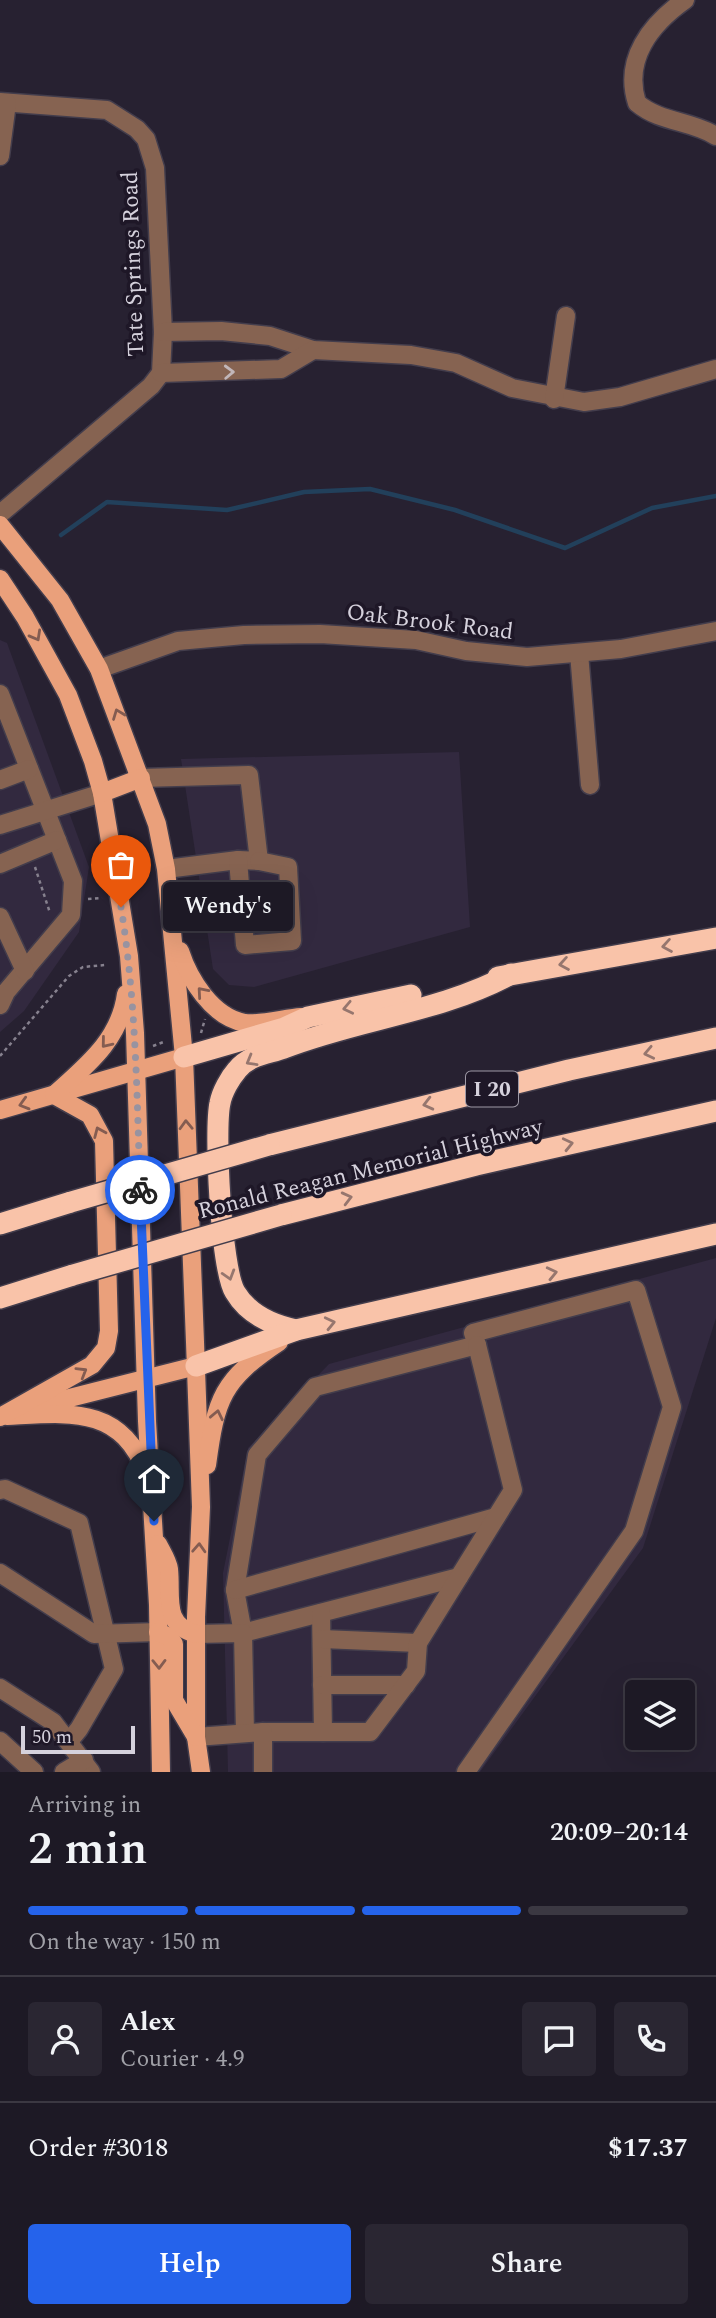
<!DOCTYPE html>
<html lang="en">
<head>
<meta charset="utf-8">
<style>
  body { margin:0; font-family:Spectral,serif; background:#2a2632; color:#f1f3f6; height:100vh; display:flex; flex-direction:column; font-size:26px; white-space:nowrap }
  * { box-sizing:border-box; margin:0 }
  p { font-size:23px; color:#a0a0a7 }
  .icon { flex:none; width:38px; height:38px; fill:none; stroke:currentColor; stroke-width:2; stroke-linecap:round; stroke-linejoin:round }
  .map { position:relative; height:1772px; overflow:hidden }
  .drawer { display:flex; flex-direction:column; background:#1d1925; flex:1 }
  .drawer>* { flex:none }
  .controls { position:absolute; left:625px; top:1680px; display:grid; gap:14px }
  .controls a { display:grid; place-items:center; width:70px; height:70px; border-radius:7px; background:#1d1925; box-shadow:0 7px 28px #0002,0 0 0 2px #3b3842; font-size:35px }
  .scale { position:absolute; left:21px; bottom:18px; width:114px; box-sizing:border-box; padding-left:7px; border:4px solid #d5d1dc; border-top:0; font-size:19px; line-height:24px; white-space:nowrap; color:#d5d1dc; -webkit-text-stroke:5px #1e1727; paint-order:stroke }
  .pin { position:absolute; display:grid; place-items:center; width:60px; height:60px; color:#fff; margin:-72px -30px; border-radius:50% 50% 50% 0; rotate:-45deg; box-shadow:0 0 7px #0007 }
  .pin .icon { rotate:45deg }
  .courier { position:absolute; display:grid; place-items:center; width:70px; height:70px; margin:-35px; border:5px solid #2563eb; border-radius:50%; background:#fff; color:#222; box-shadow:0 2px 9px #0007 }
  .bubble { position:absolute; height:49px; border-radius:7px; background:#1d1925; box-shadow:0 7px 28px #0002,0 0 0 2px #3b3842; font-size:23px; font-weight:600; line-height:49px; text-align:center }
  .overview em { font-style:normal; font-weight:600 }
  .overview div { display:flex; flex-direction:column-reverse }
  .overview { display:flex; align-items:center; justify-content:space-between; height:119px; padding:0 28px }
  h1 { font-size:46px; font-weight:600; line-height:52px }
  .bar { display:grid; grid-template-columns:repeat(4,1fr); gap:10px 7px; align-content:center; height:84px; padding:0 28px }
  .bar i { height:9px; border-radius:5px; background:#3b3842 }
  .bar .current { background:#2563eb }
  .bar p { grid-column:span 4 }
  .line { display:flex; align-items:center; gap:18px; padding:0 28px; border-top:2px solid #3b3842 }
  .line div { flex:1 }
  .round { display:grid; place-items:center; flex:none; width:74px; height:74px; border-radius:7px; background:#2a2632 }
  .cta { display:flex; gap:14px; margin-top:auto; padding:14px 28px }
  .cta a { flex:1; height:80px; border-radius:7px; background:#2563eb; color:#fff; font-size:28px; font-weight:600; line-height:80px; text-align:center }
  .cta a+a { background:#2a2632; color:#f1f3f6 }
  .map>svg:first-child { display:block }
  .built { fill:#32293f }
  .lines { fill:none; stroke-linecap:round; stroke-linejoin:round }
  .stream { stroke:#22405b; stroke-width:4.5 }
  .minor-casing { stroke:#433d4c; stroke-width:21 }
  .major-casing { stroke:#433d4c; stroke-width:21 }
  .highway-casing { stroke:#433d4c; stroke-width:24 }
  .path { stroke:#86818e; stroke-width:2.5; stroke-dasharray:3.5 3.5; stroke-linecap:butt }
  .minor { stroke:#866351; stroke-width:18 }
  .major { stroke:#eaa07b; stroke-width:18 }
  .highway { stroke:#f9c3a9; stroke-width:21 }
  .highway-bridge-casing { stroke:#433d4c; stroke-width:24; stroke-linecap:butt }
  .highway-bridge { stroke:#f9c3a9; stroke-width:21 }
  .oneway { stroke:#c1b6b9 }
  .oneway2 { stroke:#845c51 }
  .oneway3 { stroke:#96766e }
  .done { stroke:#9893a0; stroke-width:7; stroke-dasharray:0 12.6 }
  .route { stroke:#2563eb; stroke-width:9 }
  .labels { text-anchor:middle; stroke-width:7; stroke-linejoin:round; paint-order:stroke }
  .shield { fill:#1e1727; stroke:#9e99a6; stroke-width:2 }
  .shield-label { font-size:21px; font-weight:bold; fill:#d5d1dc }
  .street-label { font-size:23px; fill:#d5d1dc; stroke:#1e1727 }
</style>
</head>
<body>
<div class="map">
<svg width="716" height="1772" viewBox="0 0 716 1772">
  <rect width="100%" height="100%" fill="#272131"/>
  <g class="built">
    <path d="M0,640L7,643L89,867L79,932L24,1011L0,1032Z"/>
    <path d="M459,752L470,927L254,987L229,985L213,969L181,759Z"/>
    <path d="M716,1258V1318L643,1548L480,1772H228L223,1573L248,1448L329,1364Z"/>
  </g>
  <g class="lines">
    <path class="stream" d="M61,535L107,502L227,510L304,492L370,489L455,510L565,548L652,508L716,496"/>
    <g class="minor-casing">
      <g id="minor">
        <path d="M685,0C651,24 623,59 637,103C661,123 690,120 716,136"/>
        <path d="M0,102L107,110L137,129L146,139L155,168L163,332L161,373L151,386L0,514"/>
        <path d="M0,156L7,103"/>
        <path d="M163,332L221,331L270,336L313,350L411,355L456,363L512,388L584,402L620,397L716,369"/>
        <path d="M161,373L281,369L313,350"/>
        <path d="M554,399L566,316"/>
        <path d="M579,653L590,785"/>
        <path d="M99,669L178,641L244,635L320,634L416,640L466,651L527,657L621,649L716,631"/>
        <path d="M0,694L73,881L71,915L6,992L0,1005"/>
        <path d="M141,778L249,775L259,861L238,860L166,869"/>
        <path d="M0,780L29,769"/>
        <path d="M0,825L102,793"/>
        <path d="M238,860L245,945L292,941L288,867L259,861"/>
        <path d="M0,864L57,840"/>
        <path d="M0,917L25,971"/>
        <path d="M0,1490L5,1489L79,1523L114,1669L79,1729L70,1740"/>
        <path d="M0,1573L94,1634L158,1632"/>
        <path d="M459,1577L243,1633L235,1590L257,1455L315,1387L477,1345L473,1333L636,1290L672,1407L634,1531L466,1772"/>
        <path d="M235,1590L496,1517"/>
        <path d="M321,1613L323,1732"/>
        <path d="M196,1634L243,1633L245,1733"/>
        <path d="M322,1639L418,1643"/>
        <path d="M322,1685H406"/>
        <path d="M0,1688L53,1722L91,1772"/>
        <path d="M263,1732H370L416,1671L418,1643L513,1490L477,1345"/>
        <path d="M196,1737L263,1732V1772"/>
        <path d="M0,1741L34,1772"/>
        <path d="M64,1772L84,1760"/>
      </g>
    </g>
    <g class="major-casing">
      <g id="major">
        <path d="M0,525L60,600L99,669L157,824L166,869L184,1057L195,1342L201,1507L196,1617V1737L201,1772"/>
        <path d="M0,579L25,617L68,695L93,761L102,793L129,956L135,1033L147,1421L158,1605L161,1772"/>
        <path d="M102,793L141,778"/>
        <path d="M180,951C189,979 212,1017 245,1023C259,1025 286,1018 301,1017"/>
        <path d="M0,1110L184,1057"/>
        <path d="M34,1407L196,1366"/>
        <path d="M7,1416C70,1413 121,1405 147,1474"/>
        <path d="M0,1417L92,1365L106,1348L109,1331L104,1141L90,1115L54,1095C86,1066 120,1040 126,994"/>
        <path d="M207,1465C216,1398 222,1380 279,1342"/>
        <path d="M158,1544C162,1552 168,1561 169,1569C172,1597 162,1625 196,1634"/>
        <path d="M158,1632L169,1637L174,1644V1700L196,1737"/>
      </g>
    </g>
    <g class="highway-casing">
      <g id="highway">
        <path d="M498,977L716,938"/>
        <path d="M184,1057L284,1028L308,1017L411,995"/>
        <path d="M269,1145L569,1070L716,1038"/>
        <path d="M281,1215L476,1165L716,1111"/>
        <path d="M0,1224L71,1202"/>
        <path d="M0,1298L73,1275"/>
        <path d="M296,1330C272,1325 248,1314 235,1292C221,1269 214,1130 220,1103C222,1092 230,1078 237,1070C249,1055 267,1054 284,1048C358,1019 441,1012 511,974"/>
        <path d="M196,1366L296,1330L716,1234"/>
      </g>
    </g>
    <g class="path">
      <path d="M35,867L50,913"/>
      <path d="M88,899L102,898"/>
      <path d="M201,1033L205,1019"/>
      <path d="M153,1046L166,1041"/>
      <path d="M0,1056L69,976L83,967L105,965"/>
    </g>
    <use href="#minor" class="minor"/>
    <use href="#major" class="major"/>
    <use href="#highway" class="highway"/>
    <g class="highway-bridge-casing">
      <g id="highway-bridge">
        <path d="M71,1202L269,1145"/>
        <path d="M73,1275L281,1215"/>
      </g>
    </g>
    <use href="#highway-bridge" class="highway-bridge"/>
  </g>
  <defs><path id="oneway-chevron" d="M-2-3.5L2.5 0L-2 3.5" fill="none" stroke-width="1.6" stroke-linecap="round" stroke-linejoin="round" transform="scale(1.75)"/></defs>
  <use class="oneway" href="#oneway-chevron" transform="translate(229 372) rotate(-2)"/>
  <g class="oneway2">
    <use href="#oneway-chevron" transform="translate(36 636) rotate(61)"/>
    <use href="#oneway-chevron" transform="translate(118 714) rotate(-111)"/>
    <use href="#oneway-chevron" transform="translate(202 992) rotate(-131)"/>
    <use href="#oneway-chevron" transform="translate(106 1043) rotate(129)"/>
    <use href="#oneway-chevron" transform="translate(24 1104) rotate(164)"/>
    <use href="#oneway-chevron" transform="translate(186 1125) rotate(-92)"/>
    <use href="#oneway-chevron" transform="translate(99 1132) rotate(-113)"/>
    <use href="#oneway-chevron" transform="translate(82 1372) rotate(-31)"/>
    <use href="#oneway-chevron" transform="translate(217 1415) rotate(-78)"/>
    <use href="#oneway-chevron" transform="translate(199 1548) rotate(-87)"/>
    <use href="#oneway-chevron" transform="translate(159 1664) rotate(89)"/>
  </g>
  <g class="oneway3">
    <use href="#oneway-chevron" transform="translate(667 946) rotate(170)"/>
    <use href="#oneway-chevron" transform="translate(564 964) rotate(170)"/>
    <use href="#oneway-chevron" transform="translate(348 1008) rotate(168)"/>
    <use href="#oneway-chevron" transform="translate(649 1053) rotate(168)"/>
    <use href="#oneway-chevron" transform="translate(251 1061) rotate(150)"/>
    <use href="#oneway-chevron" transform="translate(428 1104) rotate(166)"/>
    <use href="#oneway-chevron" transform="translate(568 1144) rotate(-13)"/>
    <use href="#oneway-chevron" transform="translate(347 1198) rotate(-14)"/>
    <use href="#oneway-chevron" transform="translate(552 1273) rotate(-13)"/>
    <use href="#oneway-chevron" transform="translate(229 1275) rotate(73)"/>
    <use href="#oneway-chevron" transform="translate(330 1323) rotate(-13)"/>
  </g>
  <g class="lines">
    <path class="done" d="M121,907C136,1000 137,1095 140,1190"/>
    <path class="route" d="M140,1190L154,1521"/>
  </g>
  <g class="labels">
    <rect class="shield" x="466" y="1071.5" width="52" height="35" rx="5"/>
    <g class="shield-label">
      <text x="492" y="1096">I 20</text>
    </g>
    <g class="street-label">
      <text transform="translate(132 264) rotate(-92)" y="8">Tate Springs Road</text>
      <text transform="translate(430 621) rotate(7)" y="8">Oak Brook Road</text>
      <text transform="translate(370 1168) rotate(-14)" y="8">Ronald Reagan Memorial Highway</text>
    </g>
  </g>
</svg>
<div class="controls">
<a><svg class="icon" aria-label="layers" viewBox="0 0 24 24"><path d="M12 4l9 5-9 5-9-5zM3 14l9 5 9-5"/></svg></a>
</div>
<div class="scale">50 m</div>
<div class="pin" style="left:121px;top:907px;background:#ea580c"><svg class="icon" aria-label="bag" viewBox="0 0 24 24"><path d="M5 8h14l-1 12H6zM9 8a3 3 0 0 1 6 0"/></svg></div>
<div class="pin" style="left:154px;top:1521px;background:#1f2937"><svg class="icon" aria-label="home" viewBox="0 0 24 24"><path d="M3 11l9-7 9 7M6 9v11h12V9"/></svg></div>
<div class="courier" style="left:140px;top:1190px"><svg class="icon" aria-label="bike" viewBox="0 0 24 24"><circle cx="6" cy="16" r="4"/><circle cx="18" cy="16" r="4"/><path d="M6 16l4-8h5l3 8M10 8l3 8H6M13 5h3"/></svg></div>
<div class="bubble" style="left:163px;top:882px;width:130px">Wendy's</div>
</div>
<section class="drawer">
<div class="overview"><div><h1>2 min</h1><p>Arriving in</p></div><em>20:09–20:14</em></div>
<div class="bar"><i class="current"></i><i class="current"></i><i class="current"></i><i></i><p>On the way · 150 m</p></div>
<div class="line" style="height:126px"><a class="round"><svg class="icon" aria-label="person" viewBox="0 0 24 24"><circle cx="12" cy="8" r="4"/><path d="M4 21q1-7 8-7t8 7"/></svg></a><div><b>Alex</b><p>Courier · 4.9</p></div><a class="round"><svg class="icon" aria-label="chat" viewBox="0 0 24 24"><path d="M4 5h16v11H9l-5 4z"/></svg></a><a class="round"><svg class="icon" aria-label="phone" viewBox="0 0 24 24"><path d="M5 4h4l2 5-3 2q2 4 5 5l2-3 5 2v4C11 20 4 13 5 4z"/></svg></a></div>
<div class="line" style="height:91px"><div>Order #3018</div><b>$17.37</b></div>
<div class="cta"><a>Help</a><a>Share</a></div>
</section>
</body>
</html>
